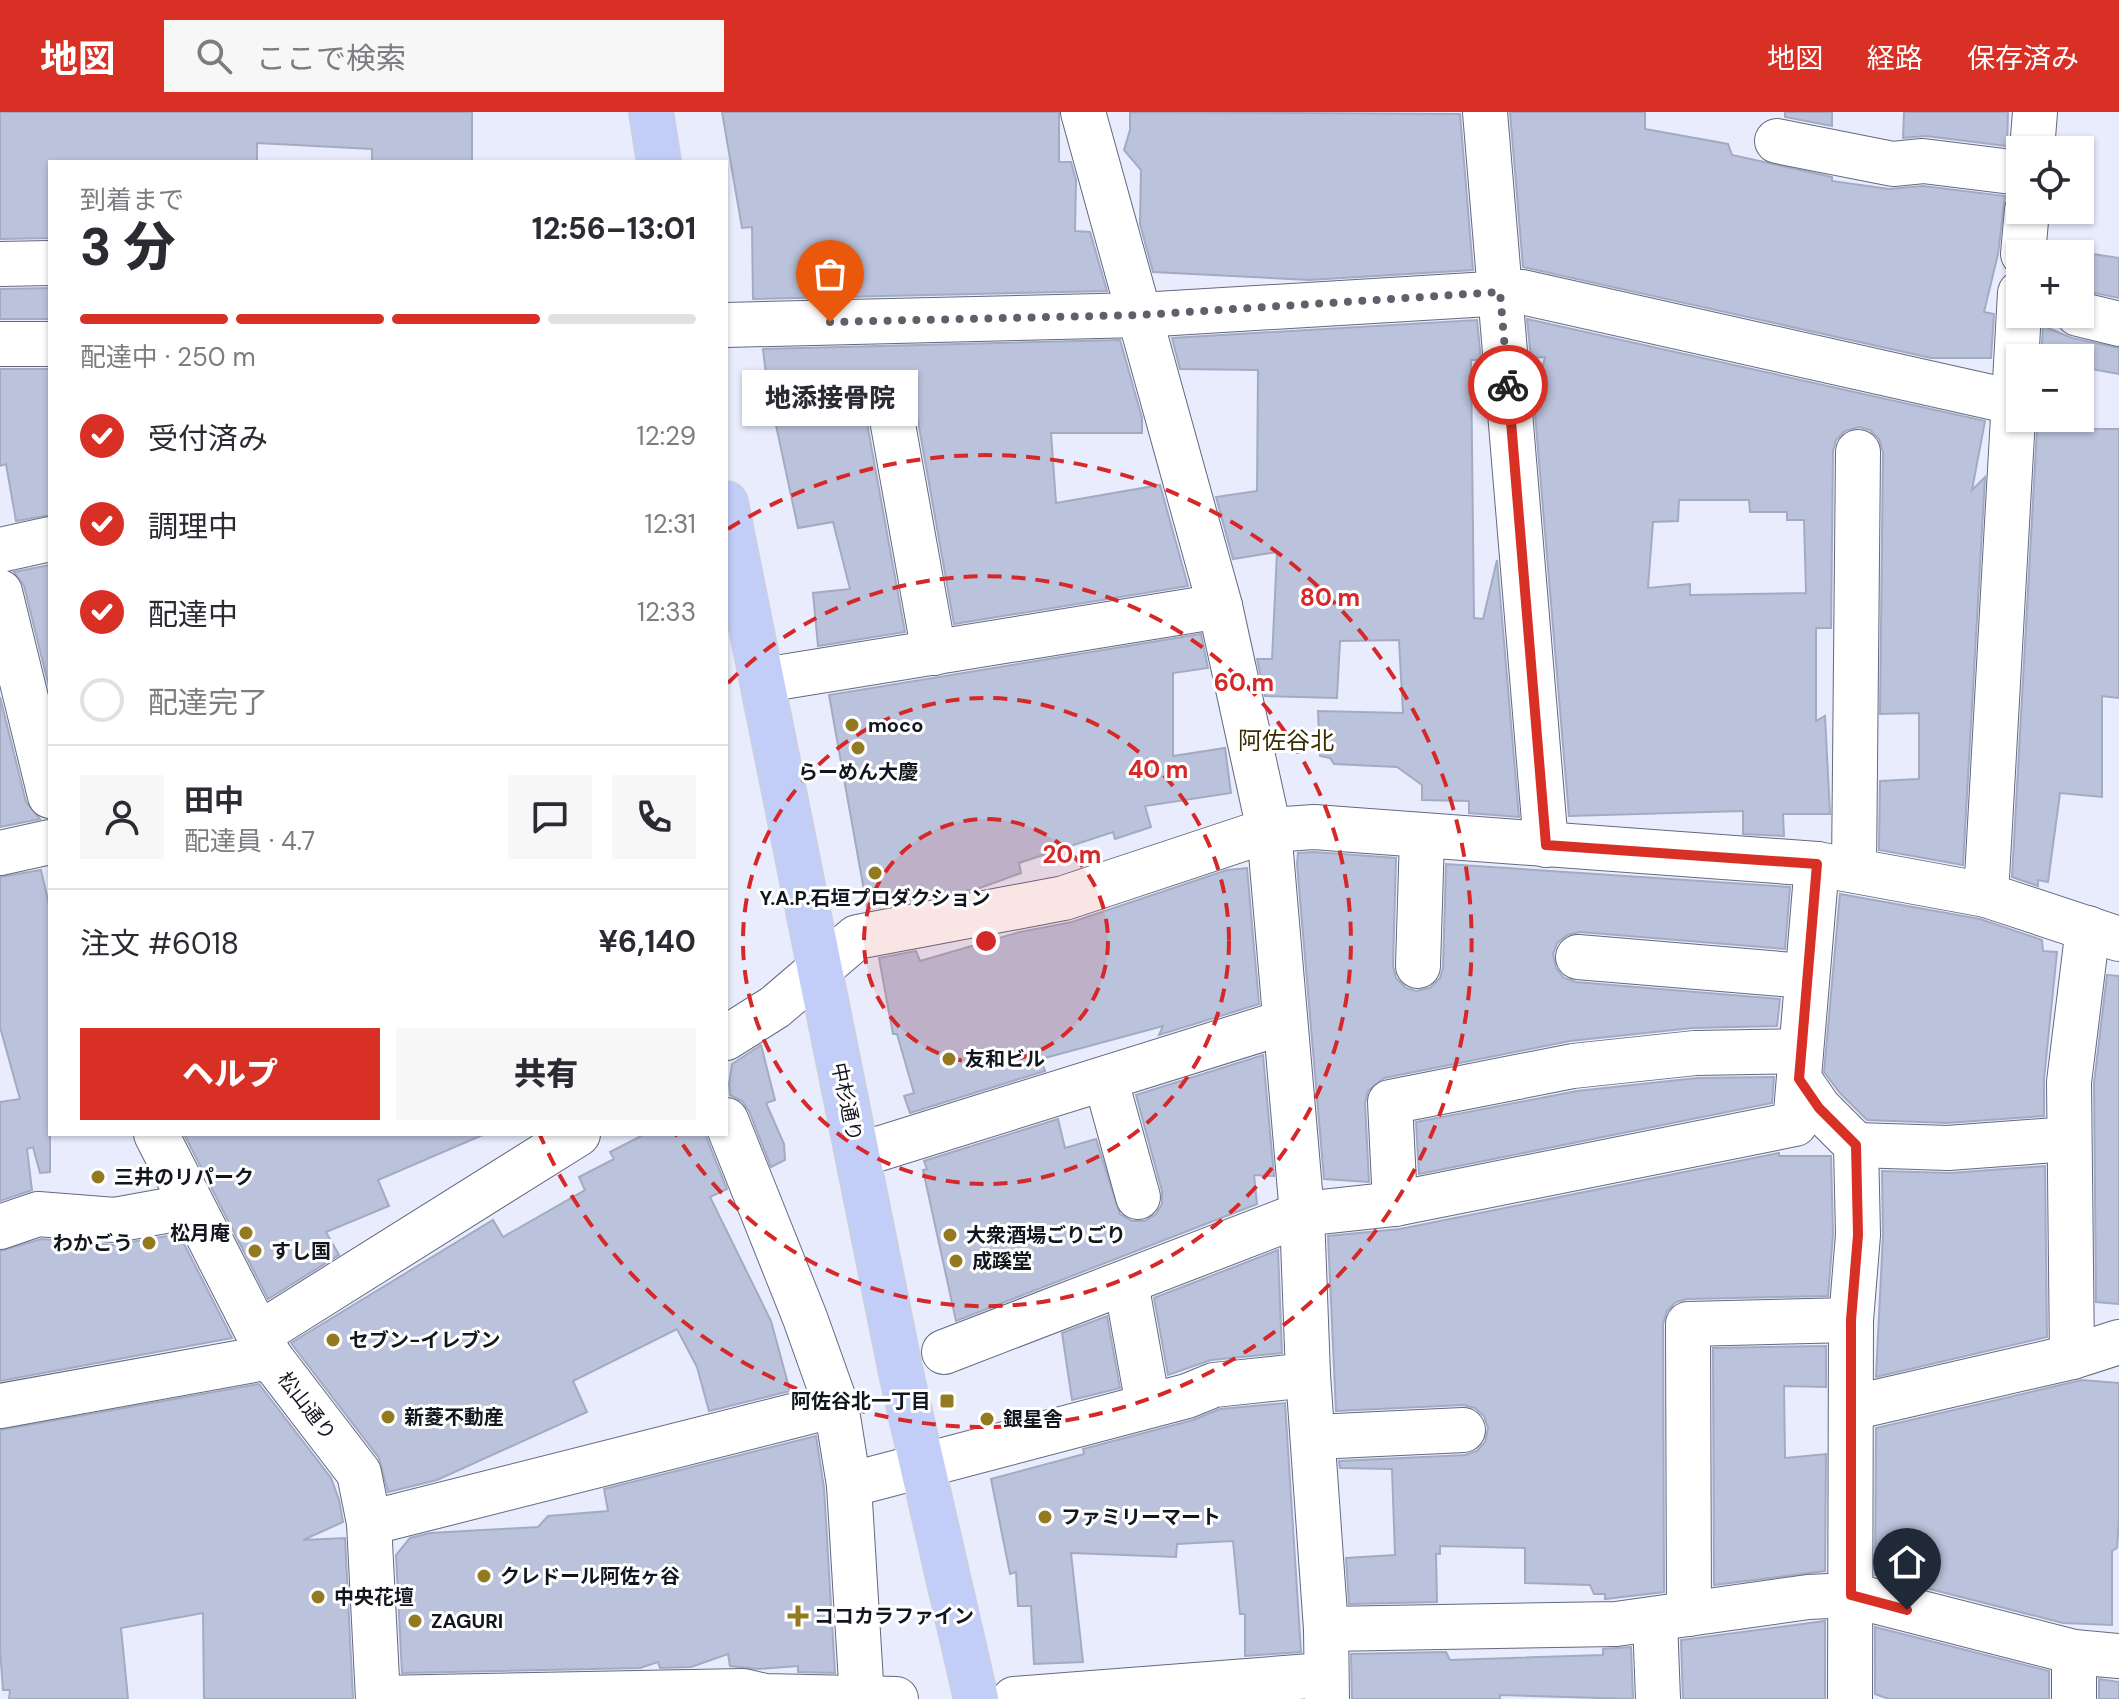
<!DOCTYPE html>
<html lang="ja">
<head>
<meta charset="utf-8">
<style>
  body { margin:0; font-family:"DM Sans","Noto Sans JP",sans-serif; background:#f7f7f7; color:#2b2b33; height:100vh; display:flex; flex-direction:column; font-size:30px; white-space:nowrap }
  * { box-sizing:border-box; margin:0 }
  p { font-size:26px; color:#7c7c81 }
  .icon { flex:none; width:44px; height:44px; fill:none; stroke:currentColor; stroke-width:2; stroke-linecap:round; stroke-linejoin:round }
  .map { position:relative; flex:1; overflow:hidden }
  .drawer { position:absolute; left:48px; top:48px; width:680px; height:976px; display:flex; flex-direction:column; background:#fff; border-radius:0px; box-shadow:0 2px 6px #0004 }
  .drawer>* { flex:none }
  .controls { position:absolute; left:2006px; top:24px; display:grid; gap:16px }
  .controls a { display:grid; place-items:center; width:88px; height:88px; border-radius:0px; background:#fff; box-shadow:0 2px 6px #0004; font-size:40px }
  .pin { position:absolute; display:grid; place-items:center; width:68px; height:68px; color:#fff; margin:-82px -34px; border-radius:50% 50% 50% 0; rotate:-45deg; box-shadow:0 0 8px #0007 }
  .pin .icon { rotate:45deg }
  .courier { position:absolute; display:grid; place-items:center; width:80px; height:80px; margin:-40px; border:6px solid #d93025; border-radius:50%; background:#fff; color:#222; box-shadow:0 2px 10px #0007 }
  .bubble { position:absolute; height:56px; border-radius:0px; background:#fff; box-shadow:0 2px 6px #0004; font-size:26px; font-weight:800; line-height:56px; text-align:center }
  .summary em { font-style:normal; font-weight:800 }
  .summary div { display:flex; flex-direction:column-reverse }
  .summary { display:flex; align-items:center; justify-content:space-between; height:136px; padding:0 32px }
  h1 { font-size:52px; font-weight:800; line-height:60px }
  .bar { display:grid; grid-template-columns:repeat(4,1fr); gap:12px 8px; align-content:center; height:96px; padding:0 32px }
  .bar i { height:10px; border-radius:6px; background:#e1e1e2 }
  .bar .active { background:#d93025 }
  .bar p { grid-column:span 4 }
  .line { display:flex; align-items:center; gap:20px; padding:0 32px; border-top:2px solid #e1e1e2 }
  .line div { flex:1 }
  .round { display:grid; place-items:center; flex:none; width:84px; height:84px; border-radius:0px; background:#f7f7f7 }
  ol { padding:0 32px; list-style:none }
  li { display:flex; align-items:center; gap:24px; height:88px }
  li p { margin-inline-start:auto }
  li .icon { padding:8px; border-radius:50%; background:#d93025; color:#fff; stroke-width:4 }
  li:last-child { color:#7c7c81 }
  li i { width:44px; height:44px; border:4px solid #e1e1e2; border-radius:50% }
  .button { display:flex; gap:16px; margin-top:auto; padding:16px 32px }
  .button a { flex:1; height:92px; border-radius:0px; background:#d93025; color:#fff; font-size:32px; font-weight:800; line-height:92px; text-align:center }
  .button a+a { background:#f7f7f7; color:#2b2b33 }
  header { display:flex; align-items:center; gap:48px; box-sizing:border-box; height:112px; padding:0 40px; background:#d93025; color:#fff }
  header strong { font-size:38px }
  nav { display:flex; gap:44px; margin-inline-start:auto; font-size:28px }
  .search { width:560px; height:72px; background:#f7f7f7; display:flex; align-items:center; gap:20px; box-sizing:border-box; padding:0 28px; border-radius:0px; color:#7c7c81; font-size:30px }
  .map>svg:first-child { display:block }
  .building { fill:#bbc3dc; stroke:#a3abc3; stroke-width:2; fill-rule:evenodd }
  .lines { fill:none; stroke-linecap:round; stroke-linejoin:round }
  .minor-casing { stroke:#63697f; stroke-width:46 }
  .major-casing { stroke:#d0d0d2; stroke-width:46 }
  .minor { stroke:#fff; stroke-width:44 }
  .major { stroke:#c2cef8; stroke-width:44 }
  .done { stroke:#5e616c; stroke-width:8; stroke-dasharray:0 14.4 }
  .route { stroke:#d93025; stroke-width:10 }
  .ring { fill:none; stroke:#d62828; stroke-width:4; stroke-dasharray:14 10 }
  .poi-dot { fill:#937a21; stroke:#fff; stroke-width:3 }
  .labels { text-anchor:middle; stroke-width:6; stroke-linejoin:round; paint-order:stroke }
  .poi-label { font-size:20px; font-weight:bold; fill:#13161e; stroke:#fff; text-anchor:start }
  .street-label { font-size:20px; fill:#13161e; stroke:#fff }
  .quarter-label { font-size:24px; fill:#382c01; stroke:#fff }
  .centre { fill:#d62828; stroke:#fff; stroke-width:4 }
  .ring-label { font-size:24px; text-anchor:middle; font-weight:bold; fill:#d62828; stroke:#fff; stroke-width:6; stroke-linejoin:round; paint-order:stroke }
</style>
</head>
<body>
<header>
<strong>地図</strong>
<div class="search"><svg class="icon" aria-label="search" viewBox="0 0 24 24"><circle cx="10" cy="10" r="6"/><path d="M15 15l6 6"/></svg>ここで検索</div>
<nav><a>地図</a><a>経路</a><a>保存済み</a></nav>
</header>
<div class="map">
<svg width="2119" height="1587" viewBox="0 0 2119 1587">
  <rect width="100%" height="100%" fill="#e8ecfc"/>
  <g class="building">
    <path d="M0,0H472V50H372V37L257,31V50H50V126L0,127Z"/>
    <path d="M722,0H1059V50H1071L1076,68L1075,119L1090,120L1107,179L753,187L752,115L742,116Z"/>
    <path d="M1130,0L1460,2L1473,158L1309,168L1153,160L1140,112L1141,58L1124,38L1130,18Z"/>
    <path d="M1510,0H1645V17L1728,32L1732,43L1832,65V69L1889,77L1923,74L2005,84L1998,142L1984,200L1994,202L1991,246H1931L1523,155Z"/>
    <path d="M1785,0H1832V14L1785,5Z"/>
    <path d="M1904,0H2008L2007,34L1926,24L1903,26Z"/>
    <path d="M2080,140L2119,146V186L2080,178Z"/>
    <path d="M50,176V207H0V177Z"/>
    <path d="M1527,207L1985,309L1972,378L1985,365L1963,753L1879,738L1880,669L1919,667V601L1880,602L1883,340L1879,327L1870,318L1859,315L1845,319L1836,328L1833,339L1831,516H1816V609L1825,604L1830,702H1783L1784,724L1743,722V699L1569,704L1534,290L1545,245L1531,246ZM1679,388H1749L1750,400H1787V408H1804L1806,481L1690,483V472L1648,476L1653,410L1678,409Z"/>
    <path d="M1477,208L1481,248H1471L1474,506L1483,507L1497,448L1519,705L1469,701V689L1422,688V673L1397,655L1334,652L1330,646L1320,644L1318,599L1403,601L1399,528L1340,529L1337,586L1265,584L1257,547H1272L1277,440L1233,447L1216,385L1257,379L1258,258L1180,257L1172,226Z"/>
    <path d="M2043,214L2072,226L2119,236V262L2080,255V246H2041Z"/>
    <path d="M1120,228L1142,306V321H1051L1056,391L1160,373L1188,474L954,512L915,292L909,279L899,273L886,271L873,277L866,288L865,300L905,520L818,534L813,481L850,477L833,410L798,416L767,271L763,237Z"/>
    <path d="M0,257H50V403L16,409L6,352L0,354Z"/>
    <path d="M2037,317H2119V586L2102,584V685L2060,681L2048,770L2038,768V774L2012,765Z"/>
    <path d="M50,453V579L24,474L14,460Z"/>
    <path d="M1201,522L1208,556L1173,561V644L1225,636L1231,681L1145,694L1151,715L1115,727L1113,720L1019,751L1021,761L977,777L867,795L829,583Z"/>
    <path d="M0,585L26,690L40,707L0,715Z"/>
    <path d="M1314,740L1396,746L1393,854L1396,866L1406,876L1416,879L1430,876L1440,866L1443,856L1446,752L1790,775L1785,837L1580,820L1567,823L1557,831L1553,842L1556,856L1564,866L1576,870L1780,887L1777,914L1692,916L1570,929L1384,966L1368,979L1365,991L1369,1070L1324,1067L1297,752L1298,741Z"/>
    <path d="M1247,756L1259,892L1159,923L1163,914L1041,947L1045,959L910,1001L904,984L914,981L897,922H893L879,846L916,839L920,849L1020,820L1072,810L1227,758Z"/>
    <path d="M41,758L50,797V1060L40,1061L33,1035L27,1037L32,1078L0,1089V990L20,987L0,915V765Z"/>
    <path d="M1840,782L1980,807L2042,828L2043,839L2057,840L2044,967V1004L1947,1011L1867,1008L1840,981L1824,960Z"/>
    <path d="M2107,863L2119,864V1192L2096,1190L2094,971Z"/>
    <path d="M761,933L775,988L766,991L784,1032L785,1048L771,1055L749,999L742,989L730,983L729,972L732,952Z"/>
    <path d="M1263,943L1274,1064L1254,1063L1257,1092L956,1209L923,1058L927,1057L924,1049L1058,1007L1065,1036L1096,1027L1120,1102L1132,1109H1145L1156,1102L1162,1092V1079L1136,983Z"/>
    <path d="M1774,965L1772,991L1419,1062L1416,1010L1577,979L1697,966Z"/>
    <path d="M184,1022H485L378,1068L389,1094L326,1120L339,1143L268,1187Z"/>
    <path d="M645,1022H705L727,1077L710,1085L771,1209L790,1279L709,1299L697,1255L677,1217L573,1269L587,1300L437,1368L388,1380L379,1346L291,1231L493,1108L503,1125L585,1078L579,1065L614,1047L610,1040Z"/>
    <path d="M1779,1041V1044H1831L1833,1122L1828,1184L1687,1187L1676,1190L1667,1199L1663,1212L1664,1480L1605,1487V1482H1594L1590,1473L1525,1471V1436L1440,1434V1442H1436L1437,1490L1349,1492L1346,1446L1395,1443L1392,1357L1340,1356L1339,1349L1465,1343L1477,1339L1485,1330L1488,1316L1484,1304L1475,1296L1463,1293L1336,1299L1328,1124L1400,1117Z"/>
    <path d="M2045,1054L2047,1225L1876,1265L1883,1123L1882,1059L1950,1061Z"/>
    <path d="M179,1122L232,1226L0,1269V1139L41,1127L113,1133Z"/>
    <path d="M1278,1138L1282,1241L1211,1248L1168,1263L1154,1186Z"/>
    <path d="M1107,1204L1120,1276L1072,1288L1062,1221Z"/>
    <path d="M1826,1234V1275L1784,1274L1785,1346L1826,1342L1825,1459L1714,1473L1713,1236Z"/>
    <path d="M2082,1268L2119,1271V1408L2117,1436L2112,1439V1513L2063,1511L1875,1463L1876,1316Z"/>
    <path d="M259,1272L331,1366L339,1388L343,1410L303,1428L345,1426L353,1587H204L203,1501L121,1516L128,1587H9L10,1578H3L0,1537V1318Z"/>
    <path d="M1285,1291L1301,1540L1245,1544V1502H1240L1233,1429L1177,1432L1176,1445L1071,1441L1083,1550L1034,1552L1031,1494H1018L1016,1460L1010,1462L991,1367L1084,1342L1083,1337L1193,1308L1220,1297Z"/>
    <path d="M816,1324L824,1376L835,1561L798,1560V1554L758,1557L730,1554L728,1542L691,1555L660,1556L658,1550L640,1556L402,1561L396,1443L410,1426L430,1421L538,1415L548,1404L608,1399L604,1377Z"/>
    <path d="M1825,1509V1587H1683L1681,1528Z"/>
    <path d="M1875,1515L2049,1559V1587H1889L1875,1582Z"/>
    <path d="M1631,1535L1633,1587L1500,1583V1587H1352L1351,1542L1446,1540L1450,1548L1603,1543V1537Z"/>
    <path d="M2099,1567L2119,1570V1587H2099Z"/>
  </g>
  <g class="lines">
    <g class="minor-casing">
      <g id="minor">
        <path d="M1083,0L1220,494L1269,718L1302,1102L1308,1263L1326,1517L1327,1587"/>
        <path d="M1485,0L1546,733"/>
        <path d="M1777,29L1893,52L1923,49L2020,61"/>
        <path d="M2032,38L2035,0"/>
        <path d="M2023,142L2027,98"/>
        <path d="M0,152L50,151"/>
        <path d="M2078,202L2119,212"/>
        <path d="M726,213L1140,203L1522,180L2013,290"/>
        <path d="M0,232H50"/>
        <path d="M890,296L934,541"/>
        <path d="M0,438L50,427"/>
        <path d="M0,480L50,684"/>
        <path d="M764,568L1220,494"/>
        <path d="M0,741L50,730"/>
        <path d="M1854,758L1858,340"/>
        <path d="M1986,783L2020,181"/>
        <path d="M1578,845L1805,864"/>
        <path d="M1418,854L1422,725"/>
        <path d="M726,926L775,895L857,825L1064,786L1269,718L1314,715L1817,752L1986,783L2119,827"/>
        <path d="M1799,967L1819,996L1856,1033L1858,1123L1851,1208L1850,1587"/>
        <path d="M1106,969L1138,1085"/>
        <path d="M726,1008L805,1206L836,1293L849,1373L862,1587"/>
        <path d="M156,1022L270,1245L359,1361L369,1411L378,1587"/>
        <path d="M1856,1033L1948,1036L2069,1027"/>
        <path d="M859,1043L1285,910"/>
        <path d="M1395,1092L1390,990L1573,954L1695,941L1801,939"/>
        <path d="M0,1115L38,1102L115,1108L192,1094"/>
        <path d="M1126,1171L1148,1293"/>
        <path d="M259,1222L578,1022"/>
        <path d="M944,1240L1302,1102L1395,1092L1795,1012L1817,752"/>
        <path d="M2072,1245L2069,970L2088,816"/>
        <path d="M0,1294L270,1245"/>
        <path d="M1851,1296L2072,1245L2119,1230"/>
        <path d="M1315,1325L1463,1318"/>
        <path d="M849,1373L1187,1284L1214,1273L1308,1263"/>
        <path d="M369,1411L836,1293"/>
        <path d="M1689,1502L1688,1212L1851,1208"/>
        <path d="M1655,1508L1658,1587"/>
        <path d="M1326,1517L1616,1512L1808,1485L1851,1483L2074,1540L2119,1544"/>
        <path d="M2074,1540V1587"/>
        <path d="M378,1586L743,1579L765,1584L896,1587"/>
        <path d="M1014,1587L1324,1563"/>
      </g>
    </g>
    <g class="major-casing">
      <g id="major">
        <path d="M651,0L659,50"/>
        <path d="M726,391L901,1261L976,1587"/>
      </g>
    </g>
    <use href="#minor" class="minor"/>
    <use href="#major" class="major"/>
  </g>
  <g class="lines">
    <path class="done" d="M830,210L1140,203L1500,180L1508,273"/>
    <path class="route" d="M1508,273L1546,733L1817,752L1799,967L1819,996L1856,1033L1858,1123L1851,1208V1483L1907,1498"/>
  </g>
  <circle cx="986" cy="829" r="122" fill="#d62828" fill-opacity=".12"/>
  <g class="ring">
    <circle cx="986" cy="829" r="122"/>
    <circle cx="986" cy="829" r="243"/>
    <path d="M728 571A365 365 0 1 1 676 1022"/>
    <path d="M728 417A486 486 0 1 1 540 1023"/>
  </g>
  <g class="poi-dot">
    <circle cx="852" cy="613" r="8"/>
    <circle cx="858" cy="636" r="8"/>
    <circle cx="875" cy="761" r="8"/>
    <circle cx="949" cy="947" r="8"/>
    <circle cx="98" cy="1065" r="8"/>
    <circle cx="246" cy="1121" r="8"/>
    <circle cx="950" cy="1123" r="8"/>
    <circle cx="149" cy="1131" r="8"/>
    <circle cx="255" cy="1139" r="8"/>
    <circle cx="956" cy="1149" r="8"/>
    <circle cx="333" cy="1228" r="8"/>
    <rect x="939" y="1281" width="16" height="16" rx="4"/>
    <circle cx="388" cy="1305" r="8"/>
    <circle cx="987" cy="1307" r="8"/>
    <circle cx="1045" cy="1405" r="8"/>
    <circle cx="484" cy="1464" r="8"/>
    <circle cx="318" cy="1485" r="8"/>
    <path d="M794 1492h8v8h8v8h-8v8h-8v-8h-8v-8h8z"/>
    <circle cx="415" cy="1509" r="8"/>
  </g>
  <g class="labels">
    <g class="poi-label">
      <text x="868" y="620">moco</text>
      <text x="858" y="667" text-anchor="middle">らーめん大慶</text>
      <text x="875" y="793" text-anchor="middle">Y.A.P.石垣プロダクション</text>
      <text x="965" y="954">友和ビル</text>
      <text x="114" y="1072">三井のリパーク</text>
      <text x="230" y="1128" text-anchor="end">松月庵</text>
      <text x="966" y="1130">大衆酒場ごりごり</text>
      <text x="133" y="1138" text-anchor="end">わかごう</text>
      <text x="271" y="1146">すし国</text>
      <text x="972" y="1156">成蹊堂</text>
      <text x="349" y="1235">セブン-イレブン</text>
      <text x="931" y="1296" text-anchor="end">阿佐谷北一丁目</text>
      <text x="404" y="1312">新菱不動産</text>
      <text x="1003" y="1314">銀星舎</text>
      <text x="1061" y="1412">ファミリーマート</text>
      <text x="500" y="1471">クレドール阿佐ヶ谷</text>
      <text x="334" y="1492">中央花壇</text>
      <text x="814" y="1511">ココカラファイン</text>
      <text x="431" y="1516">ZAGURI</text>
    </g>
    <g class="street-label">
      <text transform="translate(847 990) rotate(78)" y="7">中杉通り</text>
      <text transform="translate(307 1294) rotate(52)" y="7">松山通り</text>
    </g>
    <g class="quarter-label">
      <text x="1286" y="637">阿佐谷北</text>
    </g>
  </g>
  <circle cx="986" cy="829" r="12" class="centre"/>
  <g class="ring-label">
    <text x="1330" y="494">80 m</text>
    <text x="1244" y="579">60 m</text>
    <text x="1158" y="666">40 m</text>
    <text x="1072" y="751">20 m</text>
  </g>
</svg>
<div class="controls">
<a><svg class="icon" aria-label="locate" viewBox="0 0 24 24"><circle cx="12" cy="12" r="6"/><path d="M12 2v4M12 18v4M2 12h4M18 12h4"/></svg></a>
<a>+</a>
<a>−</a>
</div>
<div class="pin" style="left:830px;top:210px;background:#ea580c"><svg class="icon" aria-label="bag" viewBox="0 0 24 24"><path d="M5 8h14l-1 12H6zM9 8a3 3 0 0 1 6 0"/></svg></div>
<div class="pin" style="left:1907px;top:1498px;background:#1f2937"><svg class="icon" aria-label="home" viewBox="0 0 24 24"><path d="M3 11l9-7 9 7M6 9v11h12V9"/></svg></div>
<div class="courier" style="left:1508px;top:273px"><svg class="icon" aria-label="bike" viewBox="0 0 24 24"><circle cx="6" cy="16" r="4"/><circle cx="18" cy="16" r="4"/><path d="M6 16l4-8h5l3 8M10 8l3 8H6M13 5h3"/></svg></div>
<div class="bubble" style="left:742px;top:258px;width:176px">地添接骨院</div>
<section class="drawer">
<div class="summary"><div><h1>3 分</h1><p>到着まで</p></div><em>12:56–13:01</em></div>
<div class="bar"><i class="active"></i><i class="active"></i><i class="active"></i><i></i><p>配達中 · 250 m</p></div>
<ol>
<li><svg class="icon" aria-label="check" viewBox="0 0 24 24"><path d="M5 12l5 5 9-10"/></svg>受付済み<p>12:29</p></li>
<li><svg class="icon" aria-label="check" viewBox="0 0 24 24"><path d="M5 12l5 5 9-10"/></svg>調理中<p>12:31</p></li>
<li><svg class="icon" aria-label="check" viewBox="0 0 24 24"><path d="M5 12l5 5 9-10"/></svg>配達中<p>12:33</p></li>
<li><i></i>配達完了</li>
</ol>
<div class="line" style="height:144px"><a class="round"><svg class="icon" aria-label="person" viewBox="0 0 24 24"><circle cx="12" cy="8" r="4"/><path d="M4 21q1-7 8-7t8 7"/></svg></a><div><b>田中</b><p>配達員 · 4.7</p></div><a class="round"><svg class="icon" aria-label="chat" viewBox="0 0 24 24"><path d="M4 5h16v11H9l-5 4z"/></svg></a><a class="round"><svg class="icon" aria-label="phone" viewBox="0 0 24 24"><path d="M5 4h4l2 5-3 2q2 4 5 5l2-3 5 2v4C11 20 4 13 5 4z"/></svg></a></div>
<div class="line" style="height:104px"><div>注文 #6018</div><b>¥6,140</b></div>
<div class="button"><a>ヘルプ</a><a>共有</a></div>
</section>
</div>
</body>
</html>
